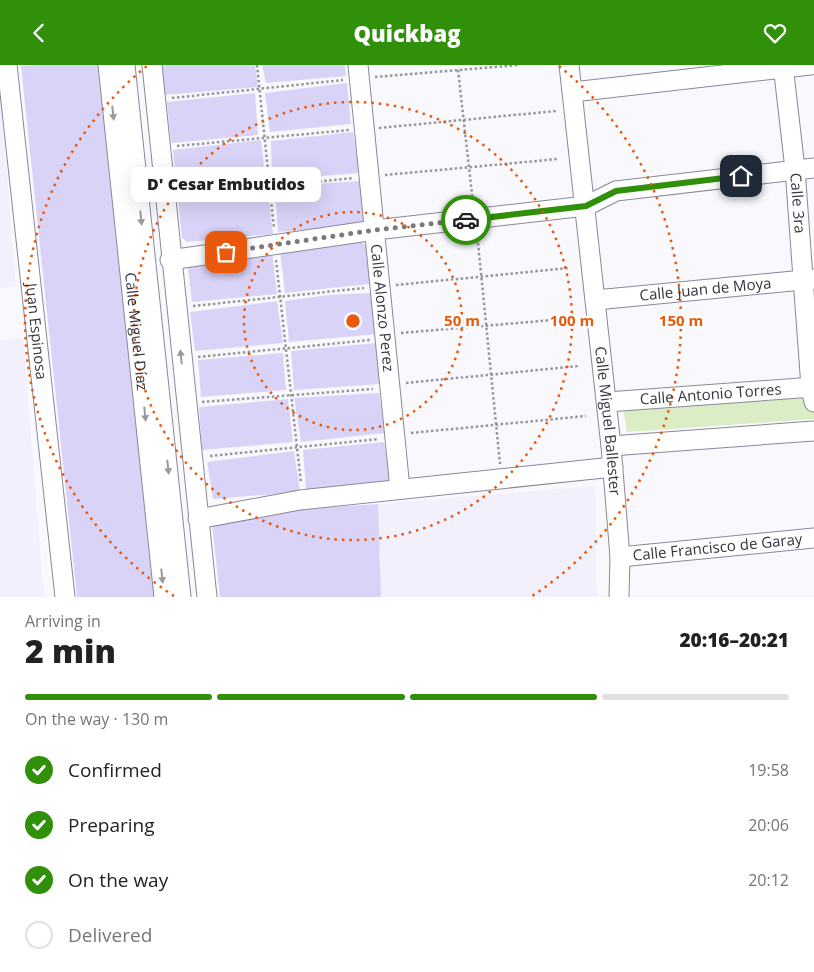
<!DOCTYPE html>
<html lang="en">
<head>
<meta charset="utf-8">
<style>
  body { margin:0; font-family:"Open Sans",sans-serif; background:#f6f6f6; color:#222; height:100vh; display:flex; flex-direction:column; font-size:19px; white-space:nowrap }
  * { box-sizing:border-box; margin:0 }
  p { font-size:16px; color:#767676 }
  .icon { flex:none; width:28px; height:28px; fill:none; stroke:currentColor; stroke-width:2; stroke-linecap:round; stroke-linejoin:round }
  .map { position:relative; height:532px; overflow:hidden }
  .details { display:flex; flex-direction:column; background:#fff; flex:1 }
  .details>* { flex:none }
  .pin { position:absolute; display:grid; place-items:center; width:42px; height:42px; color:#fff; margin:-21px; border-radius:10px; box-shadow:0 2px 8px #0006 }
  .courier { position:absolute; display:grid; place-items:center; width:50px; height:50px; margin:-25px; border:4px solid #309009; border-radius:50%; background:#fff; color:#222; box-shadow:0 1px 6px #0007 }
  .bubble { position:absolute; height:35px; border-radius:8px; background:#fff; box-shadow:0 5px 20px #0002; font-size:16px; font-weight:800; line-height:35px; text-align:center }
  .headline em { font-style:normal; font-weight:800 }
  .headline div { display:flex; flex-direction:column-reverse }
  .headline { display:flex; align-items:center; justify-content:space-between; height:85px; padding:0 25px }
  h1 { font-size:32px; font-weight:800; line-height:38px }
  .bar { display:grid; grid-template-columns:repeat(4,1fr); gap:8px 5px; align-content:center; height:60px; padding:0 25px }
  .bar i { height:6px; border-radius:4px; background:#e0e0e0 }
  .bar .on { background:#309009 }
  .bar p { grid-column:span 4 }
  ol { padding:0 25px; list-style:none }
  li { display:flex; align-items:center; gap:15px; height:55px }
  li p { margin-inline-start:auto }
  li .icon { padding:5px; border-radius:50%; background:#309009; color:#fff; stroke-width:4 }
  li:last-child { color:#767676 }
  li i { width:28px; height:28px; border:2px solid #e0e0e0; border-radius:50% }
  header { display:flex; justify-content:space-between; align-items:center; height:65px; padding:0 25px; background:#309009; color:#fff; font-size:22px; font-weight:800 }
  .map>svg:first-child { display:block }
  .built { fill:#f2f0fd }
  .green { fill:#dbedc5 }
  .building { fill:#d9d3f7 }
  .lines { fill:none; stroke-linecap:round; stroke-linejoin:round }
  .minor-casing { stroke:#8a879b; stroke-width:21 }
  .path { stroke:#96959c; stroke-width:2.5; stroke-dasharray:2.5 2.5; stroke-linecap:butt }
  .minor { stroke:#fff; stroke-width:19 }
  .oneway { fill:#9a9a9e }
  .done { stroke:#7a7980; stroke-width:5; stroke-dasharray:0 9 }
  .route { stroke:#309009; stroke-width:6 }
  .ring { fill:none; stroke:#e8590c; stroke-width:2.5; stroke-dasharray:2.5 5 }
  .labels { text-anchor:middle; stroke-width:5; stroke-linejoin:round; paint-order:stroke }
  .street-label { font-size:15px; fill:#36343d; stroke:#fff }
  .centre { fill:#e8590c; stroke:#fff; stroke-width:2.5 }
  .ring-label { font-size:15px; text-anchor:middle; font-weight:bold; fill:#e8590c; stroke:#fff; stroke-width:5; stroke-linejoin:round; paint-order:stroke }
</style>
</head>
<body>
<header><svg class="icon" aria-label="back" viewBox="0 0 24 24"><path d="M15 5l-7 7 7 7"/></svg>Quickbag<svg class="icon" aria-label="heart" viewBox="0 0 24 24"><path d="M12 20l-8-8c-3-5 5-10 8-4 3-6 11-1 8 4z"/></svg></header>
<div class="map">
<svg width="814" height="532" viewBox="0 0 814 532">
  <rect width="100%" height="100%" fill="#f9f9fd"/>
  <g class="built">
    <path d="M0,21L16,222L0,223Z"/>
    <path d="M23,273L44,532H0V275Z"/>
    <path d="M595,421L597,532H381L378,439Z"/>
  </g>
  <path class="green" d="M814,322V354L627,367L622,337Z"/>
  <g class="building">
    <path d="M35,0H103L157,532H77L21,1Z"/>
    <path d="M161,0H255L258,22L164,30Z"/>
    <path d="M262,0H345L346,11L266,18Z"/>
    <path d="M347,18L351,59L270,67L265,28Z"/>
    <path d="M255,28L258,70L171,78L167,37Z"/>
    <path d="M353,67L359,108L272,115L271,76Z"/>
    <path d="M261,75L266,117L177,127L173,85Z"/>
    <path d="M359,116L367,151L365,157L359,160L278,167L275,126L315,119Z"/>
    <path d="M268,127L273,169L187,177L182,173L178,136Z"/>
    <path d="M361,176L368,183L370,219L285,228L280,186Z"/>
    <path d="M272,186L277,229L192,237L187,194Z"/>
    <path d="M370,228L378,269L289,277L285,236L329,230Z"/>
    <path d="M277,236L283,278L195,286L190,247Z"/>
    <path d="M376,278L380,319L294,325L291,286Z"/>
    <path d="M283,288L286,325L201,332L198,295Z"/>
    <path d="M379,328L385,368L301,377L294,333Z"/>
    <path d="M288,334L293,377L202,385L199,342Z"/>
    <path d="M384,377L391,414L386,419L306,425L303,385Z"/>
    <path d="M294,386L300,427L213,434L207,397Z"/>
    <path d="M378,439L381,532H220L211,450Z"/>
  </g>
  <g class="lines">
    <g class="minor-casing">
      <g id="minor">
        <path id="s1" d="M7,0L65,532"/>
        <path id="s2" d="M108,0L164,532"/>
        <path d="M125,0L181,532"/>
        <path d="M152,0L207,532"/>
        <path id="s3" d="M358,0L400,424"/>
        <path id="s4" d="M569,0L611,381L620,492L619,532"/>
        <path id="s5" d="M783,0L795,104L811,322L814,337"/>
        <path d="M573,27L810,0"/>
        <path d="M170,195L375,165L586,141L616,126L814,103"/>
        <path id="s6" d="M596,235L814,214"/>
        <path id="s7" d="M607,337L814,322"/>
        <path d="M611,381L814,366"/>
        <path d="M198,454L300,435L613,402"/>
        <path id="s8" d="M620,492L814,473"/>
      </g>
    </g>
    <g class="path">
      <path d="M257,0L274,163"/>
      <path d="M458,5L473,138"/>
      <path d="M375,12L519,0"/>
      <path d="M172,33L343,15"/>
      <path d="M379,63L556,46"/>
      <path d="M177,81L349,65"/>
      <path d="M385,110L558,94"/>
      <path d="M180,131L354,113"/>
      <path d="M477,168L500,399"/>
      <path d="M276,195L301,418"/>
      <path d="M396,220L569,203"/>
      <path d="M193,241L364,223"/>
      <path d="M401,268L576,253"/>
      <path d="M198,292L370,275"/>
      <path d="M406,318L579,301"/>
      <path d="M202,337L373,324"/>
      <path d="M411,368L586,351"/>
      <path d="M210,391L378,374"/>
    </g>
    <use href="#minor" class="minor"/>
  </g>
  <defs><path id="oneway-solid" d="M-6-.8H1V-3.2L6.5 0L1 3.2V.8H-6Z" transform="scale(1.25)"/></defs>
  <g class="oneway">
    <use href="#oneway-solid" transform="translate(113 48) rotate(84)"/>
    <use href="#oneway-solid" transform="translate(141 153) rotate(84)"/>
    <use href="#oneway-solid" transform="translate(181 292) rotate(-96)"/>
    <use href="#oneway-solid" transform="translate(145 349) rotate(84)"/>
    <use href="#oneway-solid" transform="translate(168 402) rotate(84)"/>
    <use href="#oneway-solid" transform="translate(162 511) rotate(84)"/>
  </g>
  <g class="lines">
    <path class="done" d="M226,187L375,165L466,155"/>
    <path class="route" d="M466,155L586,141L616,126L741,111"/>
  </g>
  <g class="ring">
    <circle cx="353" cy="256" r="109"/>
    <circle cx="353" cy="256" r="219"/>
    <path d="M174 531A328 328 0 0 1 147 1M559 1A328 328 0 0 1 532 531"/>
  </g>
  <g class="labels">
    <g class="street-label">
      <text dy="5" stroke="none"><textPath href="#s5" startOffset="139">Calle 3ra</textPath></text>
      <text dy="5" stroke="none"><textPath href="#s6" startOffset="110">Calle Juan de Moya</textPath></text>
      <text dy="5" stroke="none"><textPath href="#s3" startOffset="244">Calle Alonzo Perez</textPath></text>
      <text dy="5" stroke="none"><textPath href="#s1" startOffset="268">Juan Espinosa</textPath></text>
      <text dy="5" stroke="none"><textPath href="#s2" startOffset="268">Calle Miguel Díaz</textPath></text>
      <text dy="5" stroke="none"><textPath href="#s7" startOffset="104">Calle Antonio Torres</textPath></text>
      <text dy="5" stroke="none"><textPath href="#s4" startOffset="358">Calle Miguel Ballester</textPath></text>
      <text dy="5" stroke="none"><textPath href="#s8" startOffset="98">Calle Francisco de Garay</textPath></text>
    </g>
  </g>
  <circle cx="353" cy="256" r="8" class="centre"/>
  <g class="ring-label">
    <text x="462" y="261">50 m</text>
    <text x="572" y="261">100 m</text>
    <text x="681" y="261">150 m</text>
  </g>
</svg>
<div class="pin" style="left:226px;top:187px;background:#ea580c"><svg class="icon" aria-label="bag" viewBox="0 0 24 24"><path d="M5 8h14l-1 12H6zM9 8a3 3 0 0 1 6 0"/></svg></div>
<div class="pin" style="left:741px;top:111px;background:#1f2937"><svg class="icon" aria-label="home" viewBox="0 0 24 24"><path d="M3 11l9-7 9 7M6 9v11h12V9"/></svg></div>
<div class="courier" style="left:466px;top:155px"><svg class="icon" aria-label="car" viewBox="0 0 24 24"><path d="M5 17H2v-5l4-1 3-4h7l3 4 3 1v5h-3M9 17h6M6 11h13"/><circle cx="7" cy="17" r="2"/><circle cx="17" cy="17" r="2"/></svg></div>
<div class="bubble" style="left:131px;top:102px;width:190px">D' Cesar Embutidos</div>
</div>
<section class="details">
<div class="headline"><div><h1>2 min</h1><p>Arriving in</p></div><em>20:16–20:21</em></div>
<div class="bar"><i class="on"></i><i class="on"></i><i class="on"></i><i></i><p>On the way · 130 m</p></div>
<ol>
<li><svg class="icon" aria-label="check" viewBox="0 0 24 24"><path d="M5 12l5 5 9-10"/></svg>Confirmed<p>19:58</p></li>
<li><svg class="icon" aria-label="check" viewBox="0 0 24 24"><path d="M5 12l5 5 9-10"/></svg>Preparing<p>20:06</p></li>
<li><svg class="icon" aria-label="check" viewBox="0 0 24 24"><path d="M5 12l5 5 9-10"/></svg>On the way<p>20:12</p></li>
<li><i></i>Delivered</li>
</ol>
</section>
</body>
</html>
